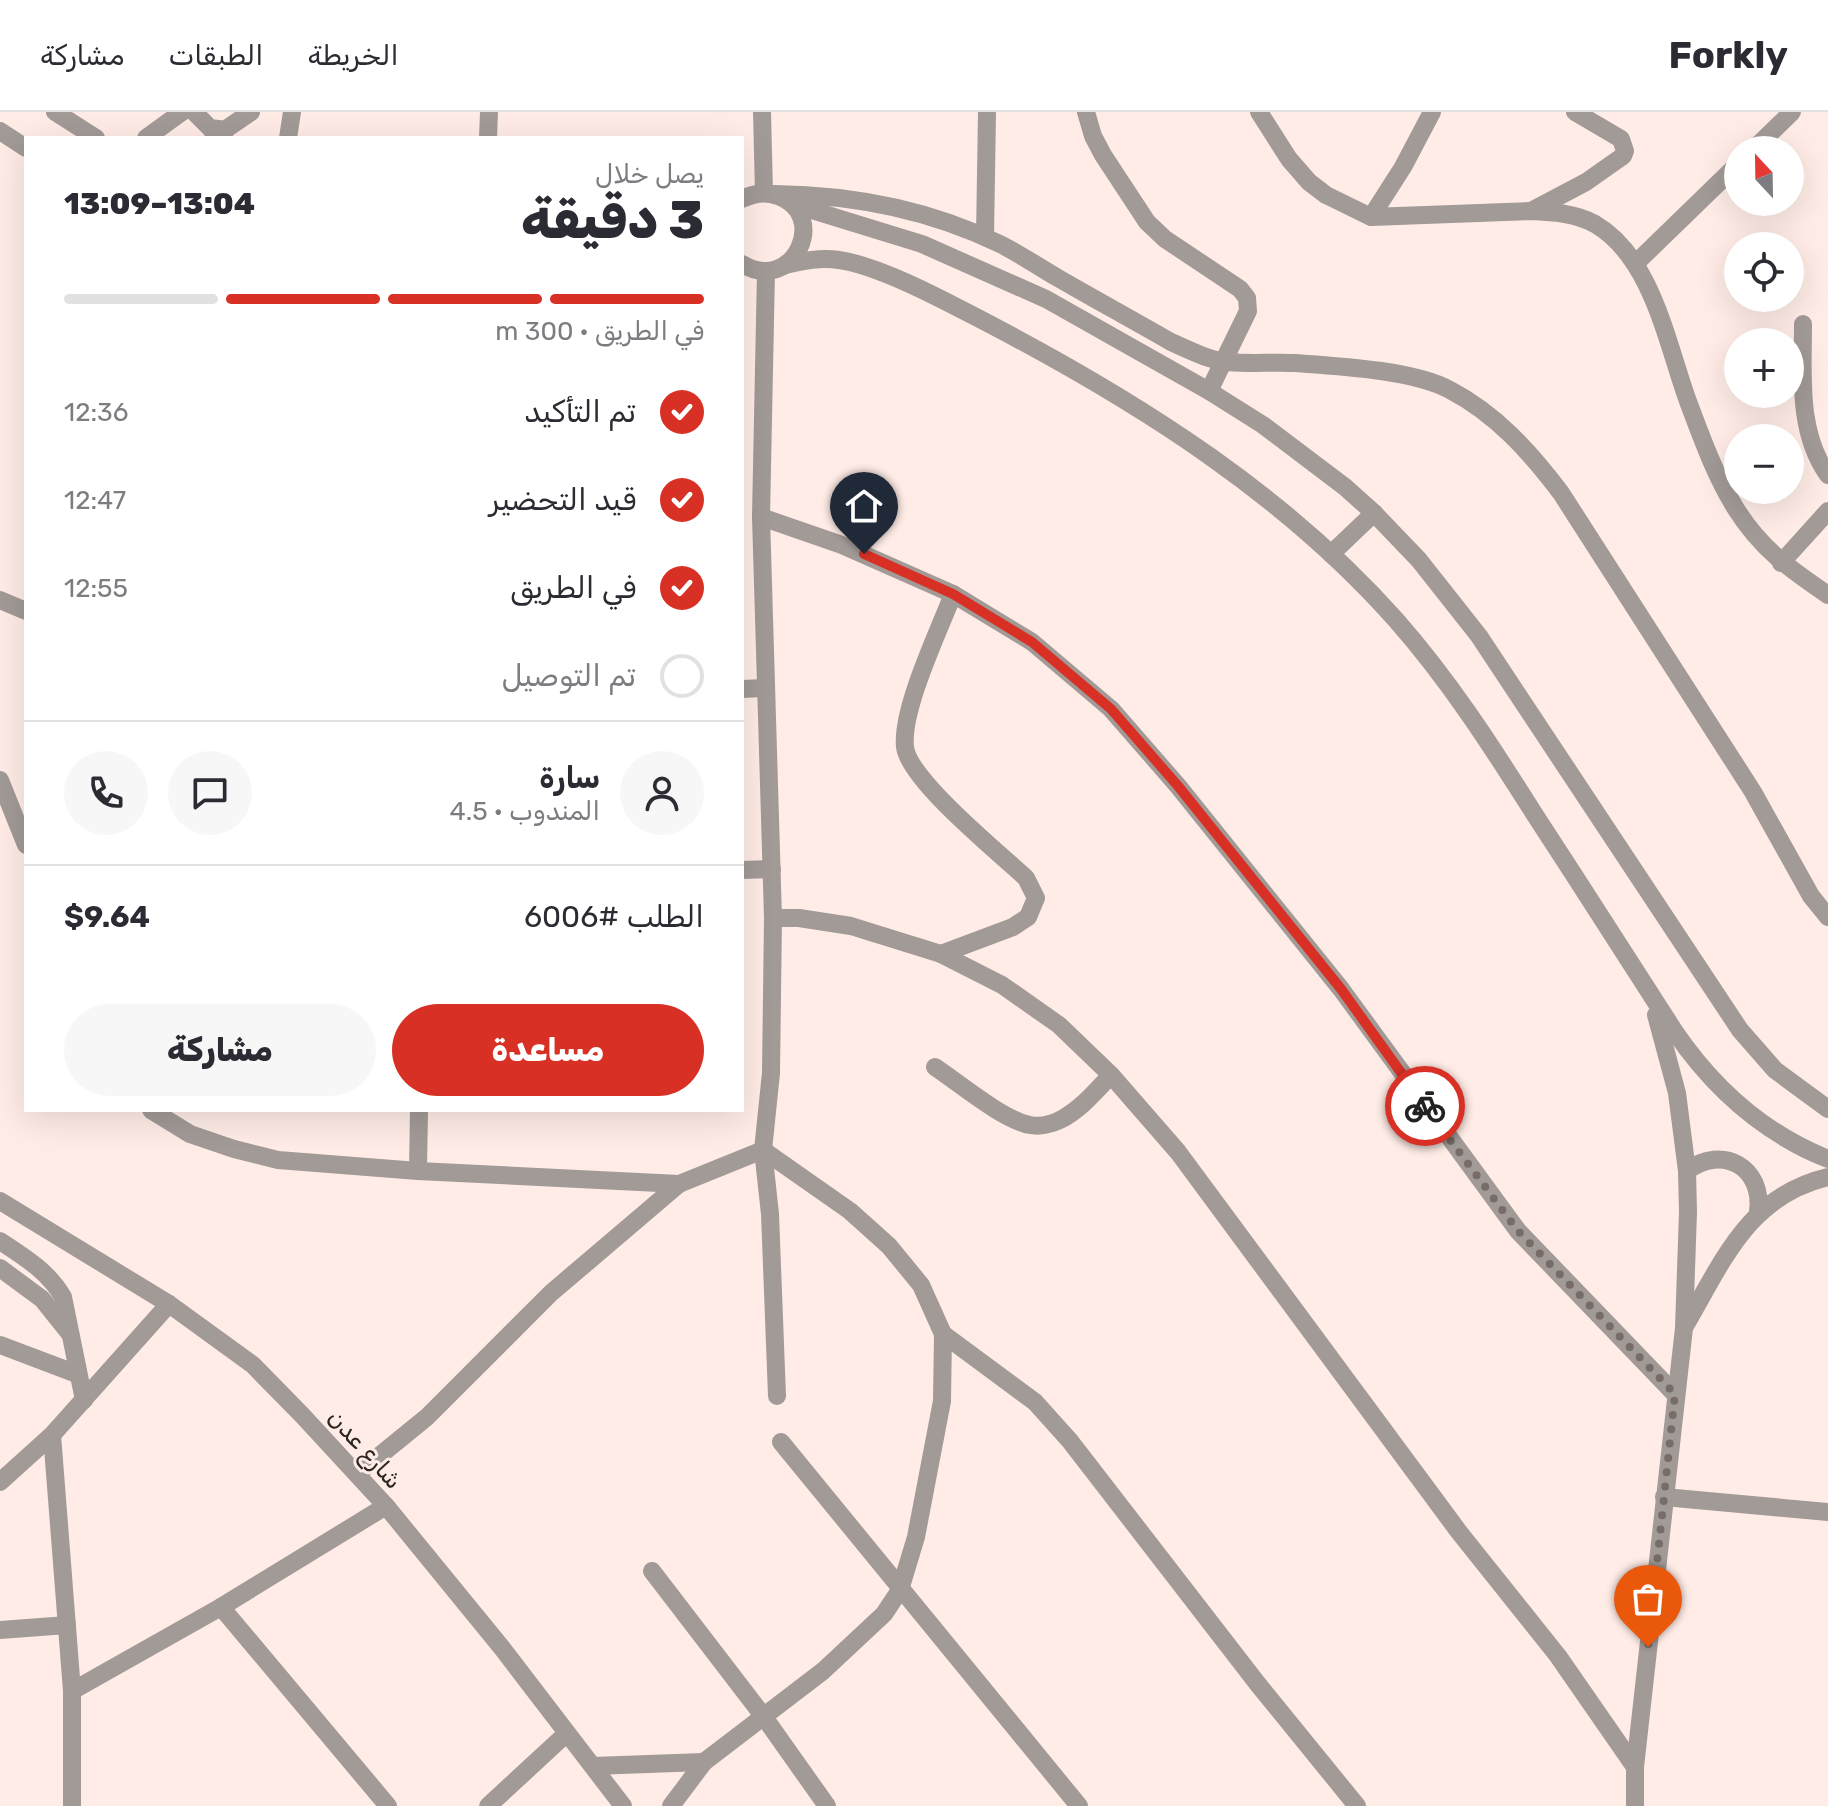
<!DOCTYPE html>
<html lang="ar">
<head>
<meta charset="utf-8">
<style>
  body { margin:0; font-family:Rubik,Cairo,sans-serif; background:#f7f7f7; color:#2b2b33; direction:rtl; height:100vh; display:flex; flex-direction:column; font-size:30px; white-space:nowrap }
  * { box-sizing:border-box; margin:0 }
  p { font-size:26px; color:#7c7c81 }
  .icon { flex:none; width:44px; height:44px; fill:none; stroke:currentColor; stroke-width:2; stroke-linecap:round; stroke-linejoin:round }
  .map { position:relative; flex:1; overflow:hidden; direction:ltr }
  .panel { position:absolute; left:24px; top:24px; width:720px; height:976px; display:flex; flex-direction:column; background:#fff; border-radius:0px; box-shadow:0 8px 32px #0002; direction:rtl }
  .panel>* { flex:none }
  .needle { width:52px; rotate:338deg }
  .buttons { position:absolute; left:1724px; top:24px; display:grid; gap:16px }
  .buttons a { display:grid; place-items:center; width:80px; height:80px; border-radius:50%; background:#fff; box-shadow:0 8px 32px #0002; font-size:40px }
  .pin { position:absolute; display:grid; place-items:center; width:68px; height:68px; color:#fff; margin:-82px -34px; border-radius:50% 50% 50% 0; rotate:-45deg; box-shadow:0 0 8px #0007 }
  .pin .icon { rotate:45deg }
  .courier { position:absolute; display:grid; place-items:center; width:80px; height:80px; margin:-40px; border:6px solid #d93025; border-radius:50%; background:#fff; color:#222; box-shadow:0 2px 10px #0007 }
  .overview em { font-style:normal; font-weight:800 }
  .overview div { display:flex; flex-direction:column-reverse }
  .overview { display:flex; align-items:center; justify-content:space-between; height:136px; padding:0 40px }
  h1 { font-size:52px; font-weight:800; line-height:60px }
  .bar { display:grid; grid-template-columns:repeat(4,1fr); gap:12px 8px; align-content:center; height:96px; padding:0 40px }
  .bar i { height:10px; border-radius:6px; background:#e1e1e2 }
  .bar .on { background:#d93025 }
  .bar p { grid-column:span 4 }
  .line { display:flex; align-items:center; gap:20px; padding:0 40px; border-top:2px solid #e1e1e2 }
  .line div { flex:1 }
  .round { display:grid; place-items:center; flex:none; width:84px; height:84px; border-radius:42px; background:#f7f7f7 }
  ol { padding:0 40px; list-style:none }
  li { display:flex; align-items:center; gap:24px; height:88px }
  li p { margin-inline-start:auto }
  li .icon { padding:8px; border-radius:50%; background:#d93025; color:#fff; stroke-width:4 }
  li:last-child { color:#7c7c81 }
  li i { width:44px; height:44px; border:4px solid #e1e1e2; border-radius:50% }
  .primary-button { display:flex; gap:16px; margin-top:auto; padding:16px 40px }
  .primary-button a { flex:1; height:92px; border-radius:48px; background:#d93025; color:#fff; font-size:32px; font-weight:800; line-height:92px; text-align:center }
  .primary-button a+a { background:#f7f7f7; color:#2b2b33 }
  header { display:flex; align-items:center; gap:48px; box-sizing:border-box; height:112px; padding:0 40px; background:#fff; border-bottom:2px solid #e1e1e2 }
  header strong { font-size:38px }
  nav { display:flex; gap:44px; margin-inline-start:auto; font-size:28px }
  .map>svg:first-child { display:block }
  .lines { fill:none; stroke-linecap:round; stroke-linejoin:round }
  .minor { stroke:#a29a97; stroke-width:18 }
  .done { stroke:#766c68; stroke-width:8; stroke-dasharray:0 14.4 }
  .route { stroke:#d93025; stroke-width:10 }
  .labels { text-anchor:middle; stroke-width:6; stroke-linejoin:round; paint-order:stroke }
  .street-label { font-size:24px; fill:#2d2724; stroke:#ffece6 }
</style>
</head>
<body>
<header>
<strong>Forkly</strong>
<nav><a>الخريطة</a><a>الطبقات</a><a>مشاركة</a></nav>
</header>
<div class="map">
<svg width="1828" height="1694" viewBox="0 0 1828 1694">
  <rect width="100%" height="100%" fill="#ffece6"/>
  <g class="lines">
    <g class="minor">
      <path d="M55,0L96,26"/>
      <path d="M194,0L210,16L226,18"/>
      <path d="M762,0L764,81"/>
      <path d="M1086,0L1093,24L1103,43L1147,110L1165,127L1240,177L1247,186L1248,199L1209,279"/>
      <path d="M1259,0L1289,47L1309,70L1326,83L1371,105L1530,99C1553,100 1575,101 1595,112C1653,146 1667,233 1689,292C1702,327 1716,365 1736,397C1761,437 1790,457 1828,483"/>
      <path d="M0,19L26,36"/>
      <path d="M146,26L182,0"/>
      <path d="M213,26L251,0"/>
      <path d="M288,26L292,0"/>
      <path d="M488,26L489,0"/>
      <path d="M1753,38L1792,0"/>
      <path d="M775,82C853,83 930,98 1000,132C1020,142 1039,155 1058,166C1096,188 1133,208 1171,230C1189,238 1208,248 1228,250C1250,252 1273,250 1295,251C1337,254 1414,258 1450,278C1496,302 1530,340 1561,381L1753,680L1811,784L1828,805"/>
      <path d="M742,87C754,81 765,79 778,84C830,102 794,183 742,152"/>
      <path d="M792,92L922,132L1046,187L1209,279L1263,313L1345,375L1374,401L1419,448L1479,524L1740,918L1775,958L1828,997"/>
      <path d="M1533,98L1586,70L1623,44L1625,39L1621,27L1575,0"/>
      <path d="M1371,105L1403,55L1432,0"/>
      <path d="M985,125L987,0"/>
      <path d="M1636,151L1738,52"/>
      <path d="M785,153C803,149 821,145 839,148C883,154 956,195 997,216C1143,293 1286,384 1396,508C1449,568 1492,635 1535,703C1582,775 1628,847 1675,920C1714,977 1763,1021 1828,1047"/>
      <path d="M766,159L761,405L773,806L771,961L763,1038L770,1102L777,1284"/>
      <path d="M1803,212C1803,262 1797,320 1828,363"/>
      <path d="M761,405L842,433L953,482L1032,530L1111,597L1178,674L1341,877L1518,1119L1675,1282"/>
      <path d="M1331,442L1374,401"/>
      <path d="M1781,451L1828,399"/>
      <path d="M0,488L26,499"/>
      <path d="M742,577L765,576"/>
      <path d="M0,668L26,733"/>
      <path d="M742,758L772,757"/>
      <path d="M773,806H799L851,814L941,842L1002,873L1059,913L1111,963L1178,1040L1459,1420L1558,1544L1635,1655"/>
      <path d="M941,842L1013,815L1028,805L1036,786L1026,766C999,741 909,668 905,635C901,597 939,519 953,482"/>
      <path d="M935,955C959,971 1003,1008 1030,1013C1040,1015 1052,1012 1060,1008C1080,998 1096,979 1111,963"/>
      <path d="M151,998L190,1022L234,1037L278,1048L418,1059L679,1072"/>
      <path d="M418,1059L419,998"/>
      <path d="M1687,1059C1722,1032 1764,1055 1758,1100"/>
      <path d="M0,1089L169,1192L253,1253L302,1303L386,1394L502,1536L623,1694"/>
      <path d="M0,1129C24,1145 48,1159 63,1185L84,1288"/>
      <path d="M0,1156L42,1187L70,1222"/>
      <path d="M1685,1214C1723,1149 1748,1084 1828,1065"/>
      <path d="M943,1222L1035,1290L1070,1329L1257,1571L1357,1694"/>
      <path d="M0,1233L77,1262"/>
      <path d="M52,1323L72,1579V1694"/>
      <path d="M781,1330L1079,1694"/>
      <path d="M357,1362L427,1305L551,1181L679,1072L763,1038L850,1099L889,1134L921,1173L943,1222L942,1289L916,1425L900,1478L884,1502L823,1559L704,1650L671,1694"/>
      <path d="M0,1370L52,1323L169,1192"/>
      <path d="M1664,1385L1828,1400"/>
      <path d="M652,1459L764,1605L827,1694"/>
      <path d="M221,1495L388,1694"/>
      <path d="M0,1518L67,1513"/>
      <path d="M72,1579L221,1495L386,1394"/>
      <path d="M593,1654L704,1650"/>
      <path d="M488,1694L566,1622"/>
      <path d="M1635,1694V1655L1684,1216L1688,1100L1687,1059L1677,981L1656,903"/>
    </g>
  </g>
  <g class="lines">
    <path class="done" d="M1425,994L1518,1119L1675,1282L1648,1535"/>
    <path class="route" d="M864,442L953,482L1032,530L1111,597L1178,674L1341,877L1425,994"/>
  </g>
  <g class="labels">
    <g class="street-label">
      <text transform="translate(365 1337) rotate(48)" y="8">شارع عدن</text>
    </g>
  </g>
</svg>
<div class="buttons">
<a><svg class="needle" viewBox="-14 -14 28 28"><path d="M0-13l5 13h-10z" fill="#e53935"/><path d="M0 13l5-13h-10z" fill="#7c7c81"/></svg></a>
<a><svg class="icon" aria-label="locate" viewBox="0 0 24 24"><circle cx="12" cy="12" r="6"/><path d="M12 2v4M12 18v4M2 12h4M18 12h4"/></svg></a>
<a>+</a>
<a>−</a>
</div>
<div class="pin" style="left:1648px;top:1535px;background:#ea580c"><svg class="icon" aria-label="bag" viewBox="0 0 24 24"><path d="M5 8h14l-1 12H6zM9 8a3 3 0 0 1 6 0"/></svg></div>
<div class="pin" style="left:864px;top:442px;background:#1f2937"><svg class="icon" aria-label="home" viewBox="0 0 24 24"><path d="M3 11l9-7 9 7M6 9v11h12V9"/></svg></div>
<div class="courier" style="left:1425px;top:994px"><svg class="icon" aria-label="bike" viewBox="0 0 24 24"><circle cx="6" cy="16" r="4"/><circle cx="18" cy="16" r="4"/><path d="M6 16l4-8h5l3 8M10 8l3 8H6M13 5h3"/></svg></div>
<section class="panel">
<div class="overview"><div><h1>3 دقيقة</h1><p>يصل خلال</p></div><em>13:04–13:09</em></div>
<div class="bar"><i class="on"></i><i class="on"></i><i class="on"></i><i></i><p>في الطريق · 300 m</p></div>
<ol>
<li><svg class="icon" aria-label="check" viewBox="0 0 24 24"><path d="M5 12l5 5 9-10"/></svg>تم التأكيد<p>12:36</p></li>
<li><svg class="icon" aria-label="check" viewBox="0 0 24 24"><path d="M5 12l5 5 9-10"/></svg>قيد التحضير<p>12:47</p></li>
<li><svg class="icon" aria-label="check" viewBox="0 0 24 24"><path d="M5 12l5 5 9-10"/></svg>في الطريق<p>12:55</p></li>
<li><i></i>تم التوصيل</li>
</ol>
<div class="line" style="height:144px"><a class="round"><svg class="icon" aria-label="person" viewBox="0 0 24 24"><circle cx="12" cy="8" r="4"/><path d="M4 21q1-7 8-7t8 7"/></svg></a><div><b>سارة</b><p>المندوب · 4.5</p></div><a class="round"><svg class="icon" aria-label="chat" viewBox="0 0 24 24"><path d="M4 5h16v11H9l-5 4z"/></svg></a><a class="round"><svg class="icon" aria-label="phone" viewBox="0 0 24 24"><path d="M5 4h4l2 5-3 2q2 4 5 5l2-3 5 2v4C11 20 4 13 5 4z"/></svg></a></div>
<div class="line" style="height:104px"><div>الطلب #6006</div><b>$9.64</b></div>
<div class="primary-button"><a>مساعدة</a><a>مشاركة</a></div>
</section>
</div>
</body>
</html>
